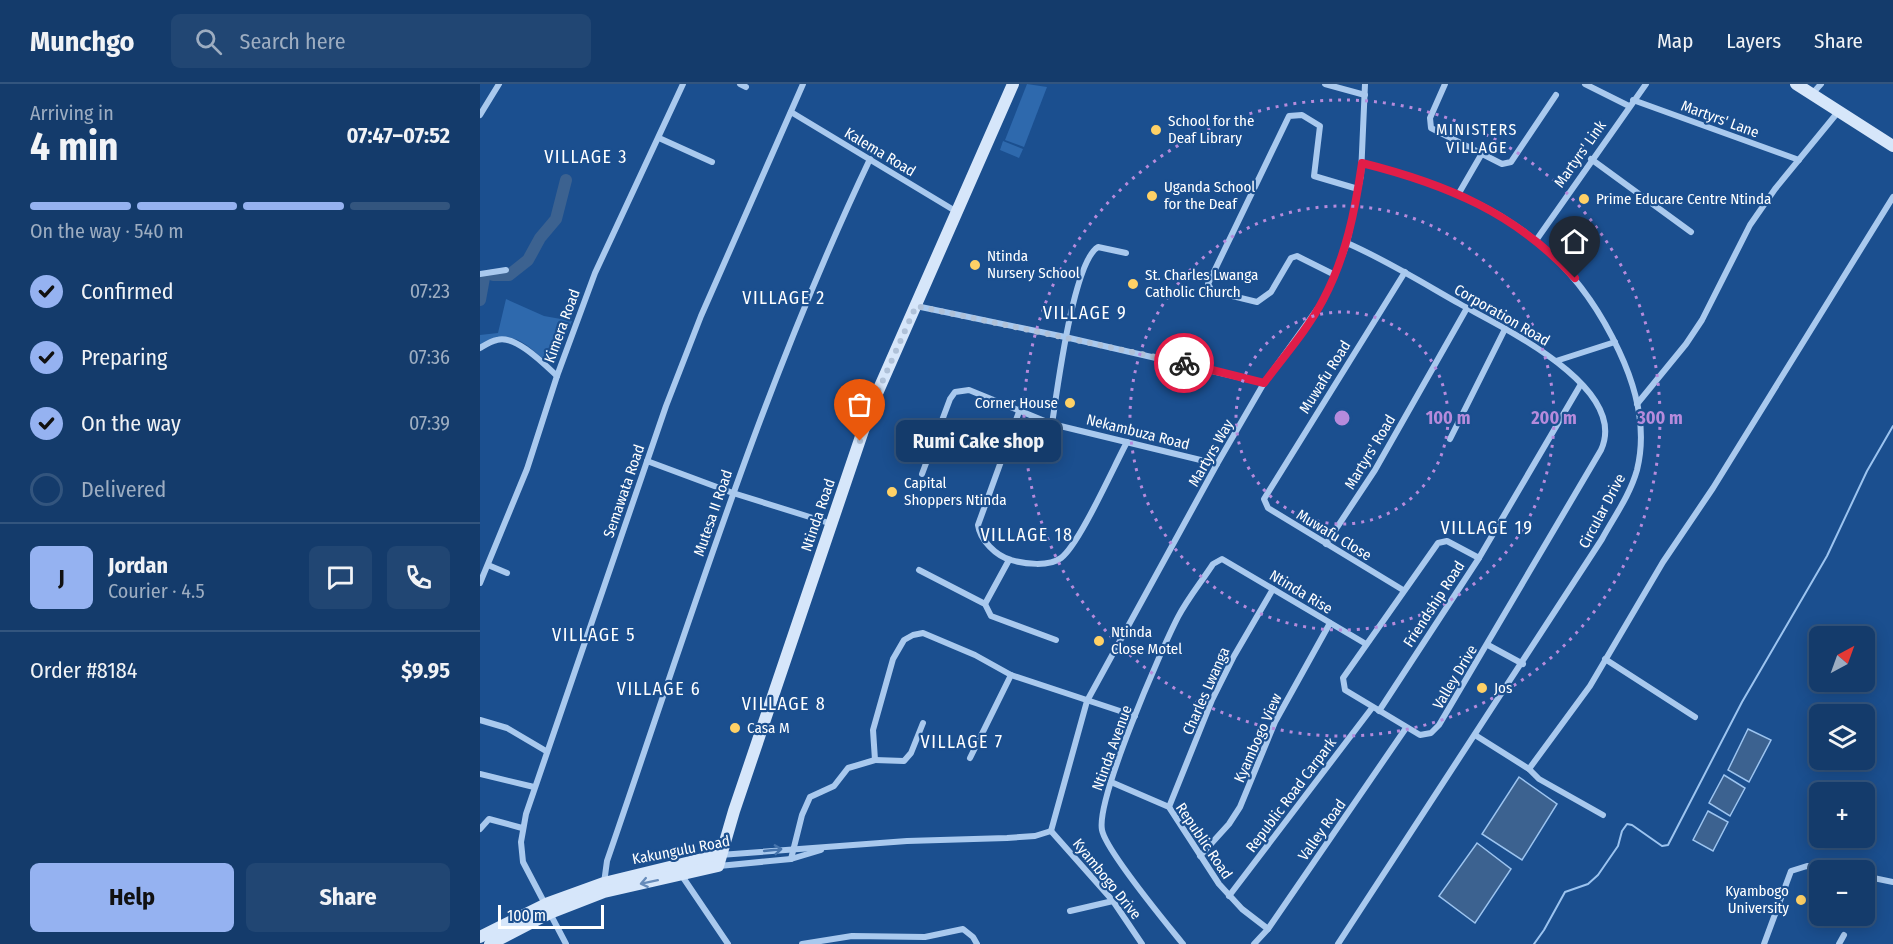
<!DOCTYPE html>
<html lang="en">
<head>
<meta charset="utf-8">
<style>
  body { margin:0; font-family:"Fira Sans Condensed",sans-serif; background:#214673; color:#f1f3f6; height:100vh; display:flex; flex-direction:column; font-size:22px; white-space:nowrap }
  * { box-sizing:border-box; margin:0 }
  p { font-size:20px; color:#9dadc1 }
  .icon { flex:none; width:33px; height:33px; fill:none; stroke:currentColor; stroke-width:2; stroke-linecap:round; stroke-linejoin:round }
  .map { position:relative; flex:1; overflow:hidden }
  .details { display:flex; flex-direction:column; background:#143b6b; width:480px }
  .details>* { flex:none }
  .needle { width:39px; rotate:41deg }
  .tools { position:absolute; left:1329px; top:542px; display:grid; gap:12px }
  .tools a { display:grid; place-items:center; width:66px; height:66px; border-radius:9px; background:#143b6b; box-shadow:0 3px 15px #0003,0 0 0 2px #33557e; font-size:30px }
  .scale { position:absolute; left:18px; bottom:15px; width:106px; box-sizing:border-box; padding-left:6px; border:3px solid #fff; border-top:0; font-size:16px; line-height:21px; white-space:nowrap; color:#fff; -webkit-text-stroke:4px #1b4f8f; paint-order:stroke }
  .pin { position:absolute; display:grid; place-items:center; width:51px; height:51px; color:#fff; margin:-62px -26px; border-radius:50% 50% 50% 0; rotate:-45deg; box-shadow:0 0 6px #0007 }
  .pin .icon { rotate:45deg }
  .courier { position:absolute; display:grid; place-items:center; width:60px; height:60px; margin:-30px; border:4px solid #e11d48; border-radius:50%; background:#fff; color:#222; box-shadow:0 2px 8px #0007 }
  .bubble { position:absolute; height:42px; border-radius:9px; background:#143b6b; box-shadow:0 3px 15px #0003,0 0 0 2px #33557e; font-size:20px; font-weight:700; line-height:42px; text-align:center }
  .head em { font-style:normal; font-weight:700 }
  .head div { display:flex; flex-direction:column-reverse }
  .head { display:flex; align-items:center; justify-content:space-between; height:102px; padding:0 30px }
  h1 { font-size:39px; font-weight:700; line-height:45px }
  .bar { display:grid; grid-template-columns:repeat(4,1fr); gap:9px 6px; align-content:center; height:72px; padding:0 30px }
  .bar i { height:8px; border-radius:4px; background:#33557e }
  .bar .on { background:#95b2f1 }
  .bar p { grid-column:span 4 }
  .line { display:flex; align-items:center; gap:15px; padding:0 30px; border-top:2px solid #33557e }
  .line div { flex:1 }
  .round { display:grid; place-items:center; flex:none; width:63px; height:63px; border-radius:9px; background:#214673 }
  ol { padding:0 30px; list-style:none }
  li { display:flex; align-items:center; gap:18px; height:66px }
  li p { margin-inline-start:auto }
  li .icon { padding:6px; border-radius:50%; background:#95b2f1; color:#111; stroke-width:4 }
  li:last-child { color:#9dadc1 }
  li i { width:33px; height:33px; border:3px solid #33557e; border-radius:50% }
  .button { display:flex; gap:12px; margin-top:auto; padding:12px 30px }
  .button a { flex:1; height:69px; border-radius:9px; background:#95b2f1; color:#111; font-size:24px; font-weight:700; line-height:69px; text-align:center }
  .button a+a { background:#214673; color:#f1f3f6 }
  header { display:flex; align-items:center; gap:36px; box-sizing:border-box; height:84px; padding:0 30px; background:#143b6b; border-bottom:2px solid #33557e }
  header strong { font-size:28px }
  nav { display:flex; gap:33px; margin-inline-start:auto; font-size:21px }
  .search { width:420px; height:54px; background:#214673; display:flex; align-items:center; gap:15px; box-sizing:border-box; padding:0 21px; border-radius:9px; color:#9dadc1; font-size:22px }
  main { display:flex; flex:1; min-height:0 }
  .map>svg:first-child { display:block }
  .green { fill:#2e69ad }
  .water { fill:#3c6290; stroke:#9cc4f0; stroke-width:1.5 }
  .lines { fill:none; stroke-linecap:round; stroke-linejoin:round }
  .stream { stroke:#9cc4f0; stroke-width:2 }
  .river { stroke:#3c6290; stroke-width:12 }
  .street { stroke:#a9c9ee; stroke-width:6 }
  .secondary { stroke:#d6e6fa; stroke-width:12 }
  .oneway { stroke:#4674ac }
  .oneway2 { stroke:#668bba }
  .done { stroke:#afc1d8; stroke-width:6; stroke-dasharray:0 10.8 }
  .route { stroke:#e11d48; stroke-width:8 }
  .ring { fill:none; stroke:#b68bdc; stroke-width:3; stroke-dasharray:3 6 }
  .poi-dot { fill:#ffd166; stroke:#1b4f8f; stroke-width:2 }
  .labels { text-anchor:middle; stroke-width:4.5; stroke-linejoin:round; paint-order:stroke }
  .street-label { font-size:15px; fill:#fff; stroke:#1b4f8f }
  .poi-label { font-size:15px; fill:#fff; stroke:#1b4f8f; text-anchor:start }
  .neighbourhood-label { font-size:16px; letter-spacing:1.5px; fill:#fff; stroke:#1b4f8f }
  .quarter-label { font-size:18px; letter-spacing:1.5px; fill:#fff; stroke:#1b4f8f }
  .centre { fill:#b68bdc; stroke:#1b4f8f; stroke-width:3 }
  .ring-label { font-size:18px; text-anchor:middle; font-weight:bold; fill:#b68bdc; stroke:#1b4f8f; stroke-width:4.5; stroke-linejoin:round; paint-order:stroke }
</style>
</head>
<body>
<header>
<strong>Munchgo</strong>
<div class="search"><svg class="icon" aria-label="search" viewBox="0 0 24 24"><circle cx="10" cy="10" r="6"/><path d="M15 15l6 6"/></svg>Search here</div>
<nav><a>Map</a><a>Layers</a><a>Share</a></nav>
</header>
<main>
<section class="details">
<div class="head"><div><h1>4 min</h1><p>Arriving in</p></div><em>07:47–07:52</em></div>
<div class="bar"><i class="on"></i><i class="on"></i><i class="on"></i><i></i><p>On the way · 540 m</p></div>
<ol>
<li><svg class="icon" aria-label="check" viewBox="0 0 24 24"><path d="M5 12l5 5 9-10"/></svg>Confirmed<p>07:23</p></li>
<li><svg class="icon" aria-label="check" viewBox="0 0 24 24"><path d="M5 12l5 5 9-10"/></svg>Preparing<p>07:36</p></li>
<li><svg class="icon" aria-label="check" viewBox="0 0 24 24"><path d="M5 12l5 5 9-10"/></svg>On the way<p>07:39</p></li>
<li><i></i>Delivered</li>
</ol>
<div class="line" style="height:108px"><b class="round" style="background:#95b2f1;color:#111">J</b><div><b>Jordan</b><p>Courier · 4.5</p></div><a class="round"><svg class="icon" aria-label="chat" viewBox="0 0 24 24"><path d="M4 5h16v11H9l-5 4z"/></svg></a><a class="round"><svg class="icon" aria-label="phone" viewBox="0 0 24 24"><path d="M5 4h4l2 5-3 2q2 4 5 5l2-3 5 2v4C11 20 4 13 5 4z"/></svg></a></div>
<div class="line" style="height:78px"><div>Order #8184</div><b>$9.95</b></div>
<div class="button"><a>Help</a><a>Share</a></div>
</section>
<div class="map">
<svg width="1413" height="860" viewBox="0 0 1413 860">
  <rect width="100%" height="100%" fill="#1b4f8f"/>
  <g class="green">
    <path d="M547,0L567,3L544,63L525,56Z"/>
    <path d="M523,57L543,65L539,74L520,66Z"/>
    <path d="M26,215L64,232L92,237L73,280L68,279C43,258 33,244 0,261V251L18,249Z"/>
  </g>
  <g class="water">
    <path d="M1268,645L1291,656L1269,698L1248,686Z"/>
    <path d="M1244,691L1265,704L1250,732L1229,719Z"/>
    <path d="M1039,693L1077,720L1042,776L1002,750Z"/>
    <path d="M1228,727L1248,738L1233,767L1213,756Z"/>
    <path d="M997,759L1031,785L995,839L959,812Z"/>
  </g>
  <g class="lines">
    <path class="stream" d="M1054,860L1064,846L1085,808L1108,800L1118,791L1138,762L1142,747L1147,740L1152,741L1182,762L1188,761L1262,618L1347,472L1387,387L1413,342"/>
    <g class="river">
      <path d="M13,191H29L48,176L60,154L76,135L86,96"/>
      <path d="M0,216L4,194"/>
    </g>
    <g class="street">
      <path d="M260,0L266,3"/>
      <path d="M845,0L885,11"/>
      <path d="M965,0L950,34L951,44L1022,80L1031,78L1076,11"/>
      <path d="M1105,0L1149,22"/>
      <path d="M1332,10L1341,0"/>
      <path d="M1153,16L1319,76"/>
      <path d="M311,28L477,128"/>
      <path d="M0,31L19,0"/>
      <path d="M179,54L232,78"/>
      <path d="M1111,75L1211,148"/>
      <path d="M979,109L1001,71"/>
      <path d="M1057,155L1166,0"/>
      <path d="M867,159C906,176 943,199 980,220C1021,243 1150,303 1121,366L959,641L951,649L940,651L865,606L863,594L958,459L967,457L999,474"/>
      <path d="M0,190L26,186"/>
      <path d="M855,191L817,172L811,174L791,208L777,218L732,207L728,200L809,32L822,31L840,42L834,92L878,105"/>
      <path d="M436,222L585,253L784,299"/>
      <path d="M0,264C5,261 11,257 17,256C35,250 65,281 77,292"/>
      <path d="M1076,277L1135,258"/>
      <path d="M1157,320L1206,260L1222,236L1270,141L1295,105L1358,28"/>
      <path d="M540,325L498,441C500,456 516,472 531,476C544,480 569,483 581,474C599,461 634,382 647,358"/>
      <path d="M572,340C577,308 593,178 618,163L646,169"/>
      <path d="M970,355L1025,245"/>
      <path d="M167,377L253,409L352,440"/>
      <path d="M442,390L470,315L475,308L489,306L572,340L737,380"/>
      <path d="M846,460L895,386L987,224"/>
      <path d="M8,481L27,489"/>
      <path d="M439,486L505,520L511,532L576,556"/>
      <path d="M0,499L47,385L77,292L115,189L203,0"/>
      <path d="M923,506L788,424L784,415L925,188"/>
      <path d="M505,520L529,476"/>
      <path d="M1008,561L1043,580"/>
      <path d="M1125,575L1215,633"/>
      <path d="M899,627L999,474L1101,300"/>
      <path d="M0,636L27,644L66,667"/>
      <path d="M995,651L1049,685L1110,602L1183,478L1233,404L1413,113"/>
      <path d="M490,674L531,591"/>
      <path d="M395,676L424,677L431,669L443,639"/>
      <path d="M1049,685L1059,695L1123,731"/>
      <path d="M0,690L54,703"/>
      <path d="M631,698L689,723L739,800L762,825L788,845"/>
      <path d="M689,723L732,616L754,572L793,505"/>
      <path d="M0,745L9,735L42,744"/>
      <path d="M571,747L607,617L737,380L784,299L843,217L855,191L867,159L881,91L885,0"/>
      <path d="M571,747L633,817L662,860"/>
      <path d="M240,771L427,757L527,754L555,752L571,747"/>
      <path d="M720,772L749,740L760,723L795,638L850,539"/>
      <path d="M311,775L322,731L330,713L354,702L368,684L395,676L393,646L413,575L424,556L433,551L443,549L495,571L531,591L655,632"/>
      <path d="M239,782L311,775L341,766"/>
      <path d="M200,789L248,860"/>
      <path d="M1384,792L1413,798"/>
      <path d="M124,799L127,777C209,540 282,302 390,75"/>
      <path d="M749,812L892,624"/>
      <path d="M590,827L633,817"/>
      <path d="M86,860L43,778L41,758L46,730L186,322L221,232L323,0"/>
      <path d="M322,860L372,852L445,853L483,845L493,853L497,860"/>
      <path d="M703,860C686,839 626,767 622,746C616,715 681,566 698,533C708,514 722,497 733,480L742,475L886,560"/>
      <path d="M774,860L788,845L926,644"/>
      <path d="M858,860L1122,455C1134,433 1150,411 1157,386C1167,346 1156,303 1139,267C1086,152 1000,109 882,79"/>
      <path d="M1284,860L1311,787L1327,782L1354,786"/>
      <path d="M1359,860L1364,851"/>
    </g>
    <g class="secondary">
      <path d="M1316,0L1413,62"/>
      <path d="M0,853L66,820L124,799L239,771"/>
      <path d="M10,860L70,829L124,808L238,782L254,727L391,323L533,0"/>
    </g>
  </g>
  <defs><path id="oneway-shaft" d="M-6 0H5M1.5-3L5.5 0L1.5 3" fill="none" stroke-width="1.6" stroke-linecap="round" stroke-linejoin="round" transform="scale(1.5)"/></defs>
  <use class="oneway" href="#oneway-shaft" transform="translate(293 766) rotate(-6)"/>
  <use class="oneway2" href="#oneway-shaft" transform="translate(169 798) rotate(168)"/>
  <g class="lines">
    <path class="done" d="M380,357L391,323L436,222L704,279"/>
    <path class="route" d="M704,279L784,299C804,272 828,245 843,216C866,173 875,127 882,79C966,100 1036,129 1095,194"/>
  </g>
  <g class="ring">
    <circle cx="862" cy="334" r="106"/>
    <circle cx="862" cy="334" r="212"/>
    <circle cx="862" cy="334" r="318"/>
  </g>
  <g class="poi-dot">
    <circle cx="676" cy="46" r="6"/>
    <circle cx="672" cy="112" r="6"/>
    <circle cx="1104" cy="115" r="6"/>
    <circle cx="495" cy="181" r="6"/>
    <circle cx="653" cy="200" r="6"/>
    <circle cx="590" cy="319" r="6"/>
    <circle cx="412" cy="408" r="6"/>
    <circle cx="619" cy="557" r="6"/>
    <circle cx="1002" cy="604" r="6"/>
    <circle cx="255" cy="644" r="6"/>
    <circle cx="1321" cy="816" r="6"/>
  </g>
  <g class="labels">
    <g class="street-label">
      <text transform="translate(1240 35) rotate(20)" y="5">Martyrs' Lane</text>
      <text transform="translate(400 68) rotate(31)" y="5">Kalema Road</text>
      <text transform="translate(1100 70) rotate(-55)" y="5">Martyrs' Link</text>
      <text transform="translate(1022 231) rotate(30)" y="5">Corporation Road</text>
      <text transform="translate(82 242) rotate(-70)" y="5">Kimera Road</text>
      <text transform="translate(845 293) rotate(-58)" y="5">Muwafu Road</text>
      <text transform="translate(658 348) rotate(14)" y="5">Nekambuza Road</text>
      <text transform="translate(890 368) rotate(-59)" y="5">Martyrs' Road</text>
      <text transform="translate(731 369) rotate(-60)" y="5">Martyrs Way</text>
      <text transform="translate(144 407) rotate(-71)" y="5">Semawata Road</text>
      <text transform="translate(1122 427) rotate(-62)" y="5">Circular Drive</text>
      <text transform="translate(233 429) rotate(-71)" y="5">Mutesa II Road</text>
      <text transform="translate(338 431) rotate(-71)" y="5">Ntinda Road</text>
      <text transform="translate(854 451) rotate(31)" y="5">Muwafu Close</text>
      <text transform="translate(821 508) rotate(31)" y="5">Ntinda Rise</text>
      <text transform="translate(954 520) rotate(-57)" y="5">Friendship Road</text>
      <text transform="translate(975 593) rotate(-59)" y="5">Valley Drive</text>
      <text transform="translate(726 607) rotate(-66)" y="5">Charles Lwanga</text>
      <text transform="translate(778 654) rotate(-66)" y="5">Kyambogo View</text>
      <text transform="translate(632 664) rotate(-70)" y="5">Ntinda Avenue</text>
      <text transform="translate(811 711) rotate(-53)" y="5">Republic Road Carpark</text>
      <text transform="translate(842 746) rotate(-55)" y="5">Valley Road</text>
      <text transform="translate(724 757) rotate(56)" y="5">Republic Road</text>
      <text transform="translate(201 766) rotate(-11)" y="5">Kakungulu Road</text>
      <text transform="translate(627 795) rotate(51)" y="5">Kyambogo Drive</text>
    </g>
    <g class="poi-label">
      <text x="688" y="42">School for the<tspan x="688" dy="17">Deaf Library</tspan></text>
      <text x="684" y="108">Uganda School<tspan x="684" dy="17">for the Deaf</tspan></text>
      <text x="1116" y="120">Prime Educare Centre Ntinda</text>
      <text x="507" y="177">Ntinda<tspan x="507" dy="17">Nursery School</tspan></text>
      <text x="665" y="196">St. Charles Lwanga<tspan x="665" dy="17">Catholic Church</tspan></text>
      <text x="578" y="324" text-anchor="end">Corner House</text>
      <text x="424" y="404">Capital<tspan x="424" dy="17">Shoppers Ntinda</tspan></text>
      <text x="631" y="553">Ntinda<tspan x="631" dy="17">Close Motel</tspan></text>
      <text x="1014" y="609">Jos</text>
      <text x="267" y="649">Casa M</text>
      <text x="1309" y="812" text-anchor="end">Kyambogo<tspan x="1309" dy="17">University</tspan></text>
    </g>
    <g class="neighbourhood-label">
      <text x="997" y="51">MINISTERS<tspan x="997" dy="18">VILLAGE</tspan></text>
    </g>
    <g class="quarter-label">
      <text x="106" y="79">VILLAGE 3</text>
      <text x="304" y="220">VILLAGE 2</text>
      <text x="605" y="235">VILLAGE 9</text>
      <text x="1007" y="450">VILLAGE 19</text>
      <text x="547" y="457">VILLAGE 18</text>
      <text x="114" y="557">VILLAGE 5</text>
      <text x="179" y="611">VILLAGE 6</text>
      <text x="304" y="626">VILLAGE 8</text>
      <text x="482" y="664">VILLAGE 7</text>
    </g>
  </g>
  <circle cx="862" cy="334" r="9" class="centre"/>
  <g class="ring-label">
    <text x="968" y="340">100 m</text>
    <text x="1074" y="340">200 m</text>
    <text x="1180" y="340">300 m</text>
  </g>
</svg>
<div class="tools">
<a><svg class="needle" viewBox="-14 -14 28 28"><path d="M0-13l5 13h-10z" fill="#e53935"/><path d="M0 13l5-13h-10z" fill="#9dadc1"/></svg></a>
<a><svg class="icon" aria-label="layers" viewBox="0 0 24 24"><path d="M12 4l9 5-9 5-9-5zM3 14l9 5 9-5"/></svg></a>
<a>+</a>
<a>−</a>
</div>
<div class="scale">100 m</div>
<div class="pin" style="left:380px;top:357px;background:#ea580c"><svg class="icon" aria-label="bag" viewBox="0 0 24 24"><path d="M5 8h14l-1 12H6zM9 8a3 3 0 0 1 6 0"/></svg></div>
<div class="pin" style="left:1095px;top:194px;background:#1f2937"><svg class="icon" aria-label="home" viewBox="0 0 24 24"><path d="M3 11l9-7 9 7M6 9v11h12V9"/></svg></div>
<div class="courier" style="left:704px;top:279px"><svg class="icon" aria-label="bike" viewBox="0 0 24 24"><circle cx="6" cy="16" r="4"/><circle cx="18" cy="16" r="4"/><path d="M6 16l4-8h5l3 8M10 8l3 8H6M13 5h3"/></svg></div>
<div class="bubble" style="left:416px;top:336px;width:165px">Rumi Cake shop</div>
</div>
</main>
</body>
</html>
